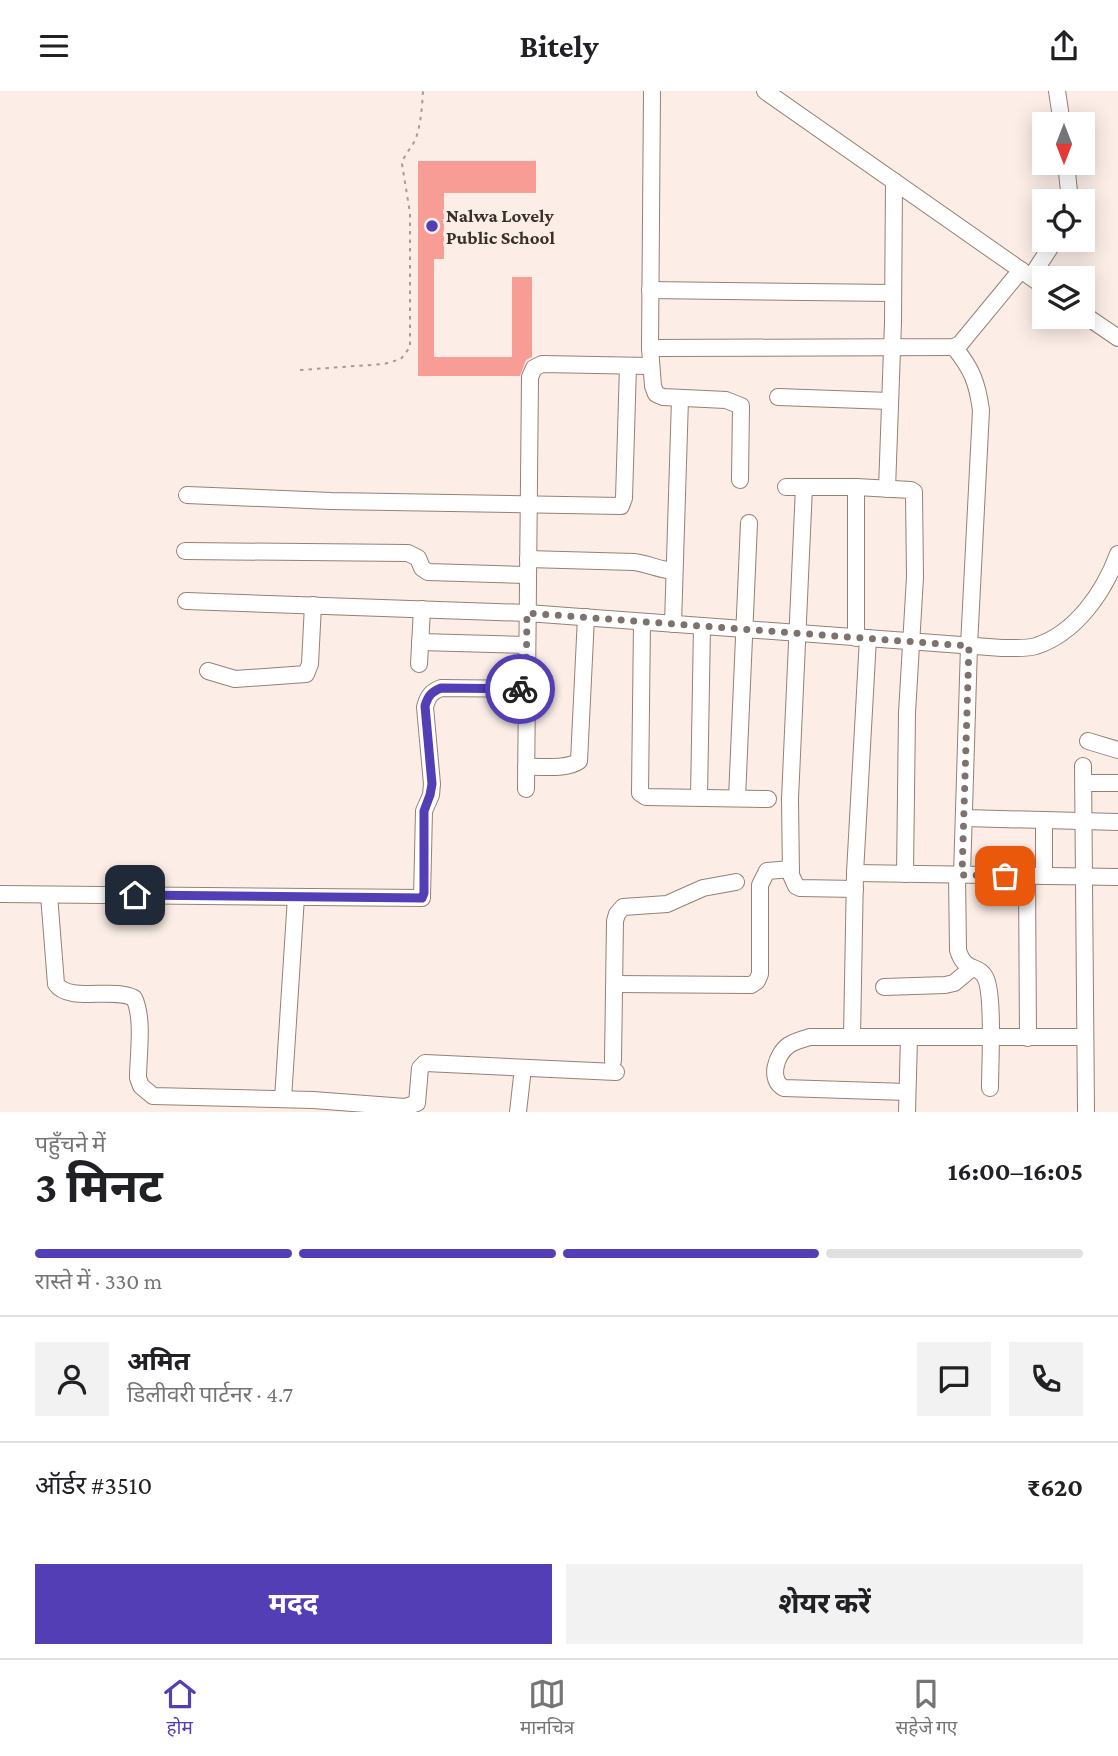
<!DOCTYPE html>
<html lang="hi">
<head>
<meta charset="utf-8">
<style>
  body { margin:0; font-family:"Crimson Pro","Noto Sans Devanagari",serif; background:#f2f2f2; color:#202124; height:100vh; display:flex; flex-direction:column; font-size:26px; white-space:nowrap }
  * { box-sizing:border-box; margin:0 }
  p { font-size:23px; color:#757577 }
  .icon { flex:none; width:38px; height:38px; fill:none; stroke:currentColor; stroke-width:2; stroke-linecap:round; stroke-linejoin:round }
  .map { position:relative; height:1021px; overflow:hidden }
  .drawer { display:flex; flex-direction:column; background:#fff; flex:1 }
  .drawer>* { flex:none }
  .needle { width:46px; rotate:180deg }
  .tools { position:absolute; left:1032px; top:21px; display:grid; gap:14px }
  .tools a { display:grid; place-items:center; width:63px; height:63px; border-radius:0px; background:#fff; box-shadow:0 4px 18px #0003; font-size:35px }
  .pin { position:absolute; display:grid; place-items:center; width:60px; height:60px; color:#fff; margin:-30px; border-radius:14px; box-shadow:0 4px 10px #0006 }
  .courier { position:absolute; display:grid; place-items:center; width:70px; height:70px; margin:-35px; border:5px solid #543eb6; border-radius:50%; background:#fff; color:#222; box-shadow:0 2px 9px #0007 }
  .summary em { font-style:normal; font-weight:700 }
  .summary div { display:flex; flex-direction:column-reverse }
  .summary { display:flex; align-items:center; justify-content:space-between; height:119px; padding:0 35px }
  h1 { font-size:46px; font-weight:700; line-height:52px }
  .bar { display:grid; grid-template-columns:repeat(4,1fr); gap:10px 7px; align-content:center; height:84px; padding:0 35px }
  .bar i { height:9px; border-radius:5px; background:#e0e0e0 }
  .bar .on { background:#543eb6 }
  .bar p { grid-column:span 4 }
  .line { display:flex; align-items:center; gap:18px; padding:0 35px; border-top:2px solid #e0e0e0 }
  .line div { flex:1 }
  .round { display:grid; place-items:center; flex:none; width:74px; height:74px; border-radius:0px; background:#f2f2f2 }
  .action { display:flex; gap:14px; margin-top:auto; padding:14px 35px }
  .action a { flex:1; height:80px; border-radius:0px; background:#543eb6; color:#fff; font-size:28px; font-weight:700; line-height:80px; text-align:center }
  .action a+a { background:#f2f2f2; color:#202124 }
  header { display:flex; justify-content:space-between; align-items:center; height:91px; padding:0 35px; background:#fff; font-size:32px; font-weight:700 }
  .dock { display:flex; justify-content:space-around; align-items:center; height:98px; border-top:2px solid #e0e0e0; background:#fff; font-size:19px; color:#757577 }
  .dock a { display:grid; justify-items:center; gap:4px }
  .dock .on { color:#543eb6 }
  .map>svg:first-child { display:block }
  .building { fill:#f79d96 }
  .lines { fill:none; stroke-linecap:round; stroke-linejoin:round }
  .minor-casing { stroke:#958075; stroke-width:18 }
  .path { stroke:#a79b95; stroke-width:2; stroke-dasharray:3.5 5; stroke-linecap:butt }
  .minor { stroke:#fff; stroke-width:16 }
  .done { stroke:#7d726d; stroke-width:7; stroke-dasharray:0 12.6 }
  .route { stroke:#543eb6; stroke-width:9 }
  .poi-dot { fill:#543eb6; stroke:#fceee7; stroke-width:2.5 }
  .labels { text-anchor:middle; stroke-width:7; stroke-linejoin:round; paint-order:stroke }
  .poi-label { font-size:19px; font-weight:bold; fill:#382f2b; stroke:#fceee7; text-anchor:start }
</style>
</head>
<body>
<header><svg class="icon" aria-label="menu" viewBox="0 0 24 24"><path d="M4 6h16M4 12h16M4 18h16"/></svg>Bitely<svg class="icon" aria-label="share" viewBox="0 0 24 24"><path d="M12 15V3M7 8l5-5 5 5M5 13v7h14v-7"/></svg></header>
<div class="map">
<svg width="1118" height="1021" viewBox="0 0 1118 1021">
  <rect width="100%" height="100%" fill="#fceee7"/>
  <path class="building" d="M418,70H536V102H444V168H434V266H512V186H532V266L526,269L520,285H418Z"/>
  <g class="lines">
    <g class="minor-casing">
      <g id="minor">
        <path d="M652,0L650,257L653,295L656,303L663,306L726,309L741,315L740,389"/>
        <path d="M765,0L1045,196"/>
        <path d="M1057,0L1062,33"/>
        <path d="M1066,72L1070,110"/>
        <path d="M1031,186L1055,149"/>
        <path d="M650,199L893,202"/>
        <path d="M1083,223L1118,247"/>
        <path d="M954,256C972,278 977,291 981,319L969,555L962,784"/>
        <path d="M650,257L954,256L960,253L1021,179"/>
        <path d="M778,306L890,310"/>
        <path d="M786,396H856L911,399L914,401L915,486L907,622L905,783"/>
        <path d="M804,396L790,708L791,784L796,795L800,797L855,798"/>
        <path d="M887,398L893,231L894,90"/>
        <path d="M187,404L331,410L621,415L624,407L628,275"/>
        <path d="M185,460L408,462L418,467L422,477L428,481L527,484"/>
        <path d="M528,468L634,471C649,473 660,479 674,480"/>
        <path d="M186,510L527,522L1002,557C1013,557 1026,558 1036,555C1076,542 1104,501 1118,463"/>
        <path d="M642,531L640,702L646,706L768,708"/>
        <path d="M673,533L680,308"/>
        <path d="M856,547V396"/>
        <path d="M420,551L527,554"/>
        <path d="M419,573L422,518"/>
        <path d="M208,580L235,588L306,583L310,573L313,514"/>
        <path d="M1088,650L1118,659"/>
        <path d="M1083,675L1086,1019"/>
        <path d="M526,676C542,675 566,679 579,670L586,526"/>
        <path d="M1084,692H1118"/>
        <path d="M526,698L530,286L534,277L542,273L650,275"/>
        <path d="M699,706L702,535"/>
        <path d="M737,707L749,432"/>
        <path d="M964,727L1118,731"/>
        <path d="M1044,729V785"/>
        <path d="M855,782L1118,786"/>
        <path d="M957,784L958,859C965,883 979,872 986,888C994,907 990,973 990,997"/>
        <path d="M1027,785L1028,947"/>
        <path d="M0,803L422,807L424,720L431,704L432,693L425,616C428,605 431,601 441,597L526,598"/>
        <path d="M49,804L56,893C69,912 113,896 134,907C144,927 138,965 138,987L141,995L153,1005L313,1009L405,1016L417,1012L420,977L425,972L616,981"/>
        <path d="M615,893L751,894L757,890L760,883V794L767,780L791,778"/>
        <path d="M884,896L945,894L954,892L972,877"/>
        <path d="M852,946L855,782L868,547"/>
        <path d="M613,970L615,830L617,823L623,816L667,813L703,797L736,791"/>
        <path d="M907,1001L784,997C768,989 776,963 789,954C795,950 803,948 810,946H1085"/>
        <path d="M283,1008L296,806"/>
        <path d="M518,1021L523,977"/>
        <path d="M907,1021L909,947"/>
      </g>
    </g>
    <path class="path" d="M300,279L384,273L401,268L410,256V122L402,73C404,63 412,57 416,47C421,32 422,16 423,0"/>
    <use href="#minor" class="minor"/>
  </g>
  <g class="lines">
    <path class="done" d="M520,598H526L527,522L969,555L962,784L1005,785"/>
    <path class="route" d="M135,804L422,807L424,802V720L430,704L432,693L425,615C428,605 431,601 441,597L520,598"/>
  </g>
  <circle class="poi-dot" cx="432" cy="135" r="7"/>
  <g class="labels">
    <g class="poi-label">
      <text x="446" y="131">Nalwa Lovely<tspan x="446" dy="22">Public School</tspan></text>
    </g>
  </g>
</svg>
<div class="tools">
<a><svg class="needle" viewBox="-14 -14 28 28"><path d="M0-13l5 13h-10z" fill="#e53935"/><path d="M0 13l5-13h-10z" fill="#757577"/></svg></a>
<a><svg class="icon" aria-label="locate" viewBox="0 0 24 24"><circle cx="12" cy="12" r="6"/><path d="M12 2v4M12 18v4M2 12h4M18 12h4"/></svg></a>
<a><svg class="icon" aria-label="layers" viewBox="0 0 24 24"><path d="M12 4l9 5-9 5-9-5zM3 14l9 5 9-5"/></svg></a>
</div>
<div class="pin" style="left:1005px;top:785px;background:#ea580c"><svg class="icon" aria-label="bag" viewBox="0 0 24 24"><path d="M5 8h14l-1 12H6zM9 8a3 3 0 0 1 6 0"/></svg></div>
<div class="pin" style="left:135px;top:804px;background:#1f2937"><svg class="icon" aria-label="home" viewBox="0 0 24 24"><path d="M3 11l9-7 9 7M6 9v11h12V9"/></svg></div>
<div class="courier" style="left:520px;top:598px"><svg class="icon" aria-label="bike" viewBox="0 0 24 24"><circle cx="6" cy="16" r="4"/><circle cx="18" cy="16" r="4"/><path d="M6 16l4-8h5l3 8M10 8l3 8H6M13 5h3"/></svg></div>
</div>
<section class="drawer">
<div class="summary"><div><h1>3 मिनट</h1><p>पहुँचने में</p></div><em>16:00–16:05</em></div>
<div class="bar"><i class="on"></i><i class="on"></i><i class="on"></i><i></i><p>रास्ते में · 330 m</p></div>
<div class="line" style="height:126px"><a class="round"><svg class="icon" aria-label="person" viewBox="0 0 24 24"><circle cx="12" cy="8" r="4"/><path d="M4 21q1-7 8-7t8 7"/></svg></a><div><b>अमित</b><p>डिलीवरी पार्टनर · 4.7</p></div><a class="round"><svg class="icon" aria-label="chat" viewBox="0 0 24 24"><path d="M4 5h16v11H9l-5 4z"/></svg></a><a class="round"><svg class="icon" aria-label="phone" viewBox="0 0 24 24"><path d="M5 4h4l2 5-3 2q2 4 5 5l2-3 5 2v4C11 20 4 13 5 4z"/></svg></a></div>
<div class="line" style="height:91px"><div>ऑर्डर #3510</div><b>₹620</b></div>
<div class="action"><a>मदद</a><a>शेयर करें</a></div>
</section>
<nav class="dock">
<a class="on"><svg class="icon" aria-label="home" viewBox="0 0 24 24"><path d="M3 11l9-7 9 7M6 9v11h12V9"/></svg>होम</a>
<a><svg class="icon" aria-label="map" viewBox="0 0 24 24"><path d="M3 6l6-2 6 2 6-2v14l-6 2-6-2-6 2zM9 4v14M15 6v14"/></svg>मानचित्र</a>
<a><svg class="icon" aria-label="saved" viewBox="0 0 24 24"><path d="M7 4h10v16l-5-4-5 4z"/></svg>सहेजे गए</a>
</nav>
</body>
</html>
